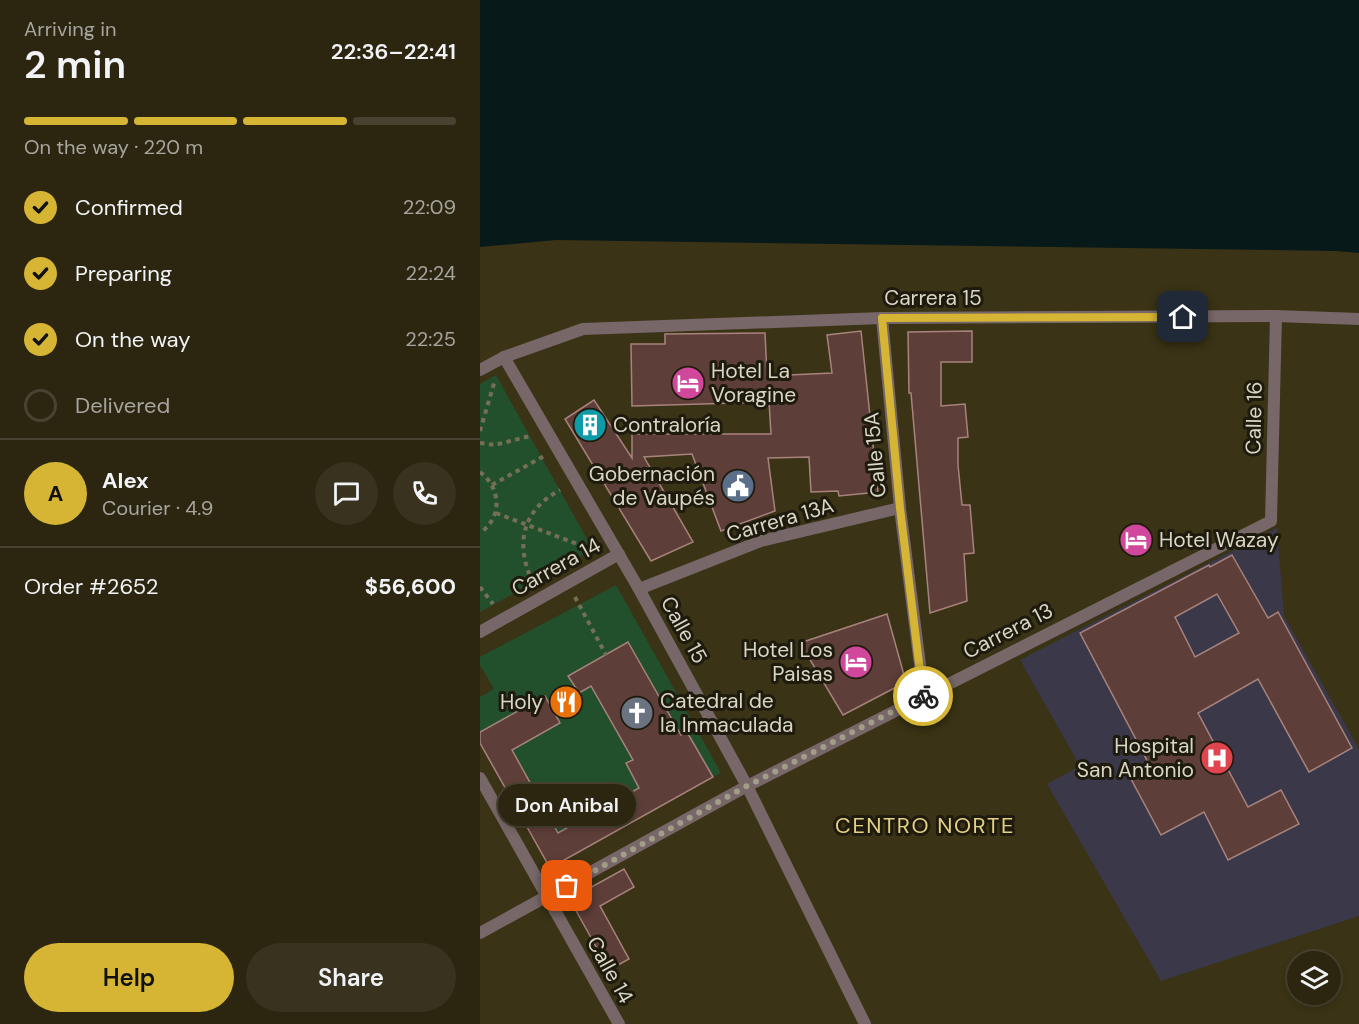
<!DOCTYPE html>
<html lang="en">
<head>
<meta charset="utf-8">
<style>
  body { margin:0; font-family:"DM Sans",sans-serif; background:#38321e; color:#f1f3f6; height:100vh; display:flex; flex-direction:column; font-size:22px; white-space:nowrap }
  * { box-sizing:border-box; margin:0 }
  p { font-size:20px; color:#a6a59f }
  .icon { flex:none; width:33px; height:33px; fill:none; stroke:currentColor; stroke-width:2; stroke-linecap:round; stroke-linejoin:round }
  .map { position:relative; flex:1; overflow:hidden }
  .panel { display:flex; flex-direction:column; background:#2c2610; width:480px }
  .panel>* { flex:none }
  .buttons { position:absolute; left:807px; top:951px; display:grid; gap:12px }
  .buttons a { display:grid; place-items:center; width:54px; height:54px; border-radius:50%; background:#2c2610; box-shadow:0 3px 9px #0003,0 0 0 2px #484330; font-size:30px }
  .pin { position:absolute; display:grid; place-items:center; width:51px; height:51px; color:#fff; margin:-26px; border-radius:12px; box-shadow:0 3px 9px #0006 }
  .courier { position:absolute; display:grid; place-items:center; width:60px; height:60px; margin:-30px; border:4px solid #d6b534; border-radius:50%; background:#fff; color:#222; box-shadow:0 2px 8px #0007 }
  .bubble { position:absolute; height:42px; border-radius:21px; background:#2c2610; box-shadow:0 3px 9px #0003,0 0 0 2px #484330; font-size:20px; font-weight:600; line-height:42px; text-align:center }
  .headline em { font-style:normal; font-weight:600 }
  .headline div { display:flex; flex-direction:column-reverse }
  .headline { display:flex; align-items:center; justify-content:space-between; height:102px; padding:0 24px }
  h1 { font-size:39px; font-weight:600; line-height:45px }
  .bar { display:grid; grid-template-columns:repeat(4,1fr); gap:9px 6px; align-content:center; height:72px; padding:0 24px }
  .bar i { height:8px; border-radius:4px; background:#484330 }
  .bar .active { background:#d6b534 }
  .bar p { grid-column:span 4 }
  .line { display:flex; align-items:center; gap:15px; padding:0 24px; border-top:2px solid #484330 }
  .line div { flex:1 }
  .round { display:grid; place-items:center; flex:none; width:63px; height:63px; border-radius:32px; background:#38321e }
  ol { padding:0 24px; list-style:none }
  li { display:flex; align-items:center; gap:18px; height:66px }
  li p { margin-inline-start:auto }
  li .icon { padding:6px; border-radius:50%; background:#d6b534; color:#111; stroke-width:4 }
  li:last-child { color:#a6a59f }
  li i { width:33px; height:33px; border:3px solid #484330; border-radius:50% }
  .button { display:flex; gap:12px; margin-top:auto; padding:12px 24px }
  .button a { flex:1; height:69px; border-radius:36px; background:#d6b534; color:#111; font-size:24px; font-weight:600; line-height:69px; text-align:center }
  .button a+a { background:#38321e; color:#f1f3f6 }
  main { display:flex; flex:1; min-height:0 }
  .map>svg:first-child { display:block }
  .medical { fill:#3b3849 }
  .green { fill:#23502c }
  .water { fill:#08191a }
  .building { fill:#5e3e39; stroke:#a8837d; stroke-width:1.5; fill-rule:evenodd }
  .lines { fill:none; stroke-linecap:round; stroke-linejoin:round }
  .path { stroke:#756f56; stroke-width:4; stroke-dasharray:4.5 4.5; stroke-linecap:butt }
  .minor { stroke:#776768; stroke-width:12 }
  .done { stroke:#a29d87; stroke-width:6; stroke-dasharray:0 10.8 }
  .route { stroke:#d6b534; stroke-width:8 }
  .labels { text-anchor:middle; stroke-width:6; stroke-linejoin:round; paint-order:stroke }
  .street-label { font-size:21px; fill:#dad6c5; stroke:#1e1b0e }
  .poi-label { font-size:21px; fill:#dad6c5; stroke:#1e1b0e; text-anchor:start }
  .neighbourhood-label { font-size:22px; letter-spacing:1.5px; fill:#e5cf82; stroke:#1e1b0e }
</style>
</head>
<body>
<main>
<section class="panel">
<div class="headline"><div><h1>2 min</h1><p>Arriving in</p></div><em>22:36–22:41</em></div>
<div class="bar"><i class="active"></i><i class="active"></i><i class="active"></i><i></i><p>On the way · 220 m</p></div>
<ol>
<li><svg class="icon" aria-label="check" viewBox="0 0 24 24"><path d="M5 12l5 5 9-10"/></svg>Confirmed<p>22:09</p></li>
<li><svg class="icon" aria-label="check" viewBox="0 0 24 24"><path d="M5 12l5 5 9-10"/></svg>Preparing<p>22:24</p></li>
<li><svg class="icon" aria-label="check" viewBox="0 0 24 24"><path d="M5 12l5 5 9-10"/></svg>On the way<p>22:25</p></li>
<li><i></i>Delivered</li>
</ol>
<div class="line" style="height:108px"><b class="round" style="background:#d6b534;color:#111">A</b><div><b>Alex</b><p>Courier · 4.9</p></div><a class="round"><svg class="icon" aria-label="chat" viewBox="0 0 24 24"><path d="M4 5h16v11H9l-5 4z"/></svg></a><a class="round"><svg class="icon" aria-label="phone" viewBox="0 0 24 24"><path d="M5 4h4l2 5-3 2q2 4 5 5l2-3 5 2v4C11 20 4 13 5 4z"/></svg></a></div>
<div class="line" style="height:78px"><div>Order #2652</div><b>$56,600</b></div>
<div class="button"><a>Help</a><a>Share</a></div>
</section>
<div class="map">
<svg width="879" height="1024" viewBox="0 0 879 1024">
  <rect width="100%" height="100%" fill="#3a3315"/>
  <path class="medical" d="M797,528L804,616L879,749V916L681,981L567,784L600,766L540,660Z"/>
  <g class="green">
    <path d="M16,375L113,550L0,612V384Z"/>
    <path d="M136,585L241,773L233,777L207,732L201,735L148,643L89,676L98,693L111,686L153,760L146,764L159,788L78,833L32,750L80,722L65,696L0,732V697L14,689L0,665V657Z"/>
  </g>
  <path class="water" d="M0,0H879V253L856,251L76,240L0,247Z"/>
  <g class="building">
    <path d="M381,331L398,492L359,496L358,491L331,492L329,457L288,458L295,511L241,531L212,454L164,457L213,542L171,561L85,419L114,400L152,458V434H291L289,402L152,406L151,344H185V334L285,333L287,376L352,373L347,335Z"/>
    <path d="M492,331V362H461V406L485,404L488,437L478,438V465L482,505H490L494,553L484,554L487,601L450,613L431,393H429L428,332Z"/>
    <path d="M752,555L788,618L798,612L872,748L829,772L778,679L718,713L768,807L801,790L819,824L748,860L724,812L681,835L651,779L671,768L600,633L729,565L730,567ZM737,594L759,633L715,657L695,617Z"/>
    <path d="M407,614L426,682L363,715L320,643Z"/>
    <path d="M148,642L201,735L207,732L233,777L70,868L0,743V732L65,696L80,723L32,750L78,833L159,788L146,763L153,760L111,686L99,693L88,676Z"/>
    <path d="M144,869L154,887L120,906L149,959L129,970L94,907L97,895Z"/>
  </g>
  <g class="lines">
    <g class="path">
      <path d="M0,431L15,380"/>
      <path d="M0,443L15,445L50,436"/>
      <path d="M0,472C21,488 23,517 0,533"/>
      <path d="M12,485L64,456"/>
      <path d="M16,513L113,550"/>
      <path d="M53,583C35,545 41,511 80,490"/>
      <path d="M0,587L13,604"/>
      <path d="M95,597L126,655"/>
    </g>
    <g class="minor">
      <path d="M402,318L420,508L444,696"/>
      <path d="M24,357L159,589L267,786L385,1024"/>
      <path d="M0,370L24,357L103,329L402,318L796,316L879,319"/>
      <path d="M159,589L281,541L420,508"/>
      <path d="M0,632L139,554"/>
      <path d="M0,778L139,1024"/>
      <path d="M0,933L267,786L791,521L796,316"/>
    </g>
  </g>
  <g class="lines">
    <path class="done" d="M87,886L267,786L443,696"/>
    <path class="route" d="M443,696L420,508L402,318L703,317"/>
  </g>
  <defs>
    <g id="hotel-disc" transform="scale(1.725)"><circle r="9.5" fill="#d1479c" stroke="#1e1b0e"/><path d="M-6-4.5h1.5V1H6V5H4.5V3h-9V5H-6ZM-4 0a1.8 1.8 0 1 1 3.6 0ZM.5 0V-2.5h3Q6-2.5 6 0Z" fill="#fff"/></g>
    <g id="building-disc" transform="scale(1.725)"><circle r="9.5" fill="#0f9aa8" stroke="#1e1b0e"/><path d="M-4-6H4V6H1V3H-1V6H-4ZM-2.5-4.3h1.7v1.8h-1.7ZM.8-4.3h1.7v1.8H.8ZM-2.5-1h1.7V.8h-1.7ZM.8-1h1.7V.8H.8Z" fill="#fff"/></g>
    <g id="civic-disc" transform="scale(1.725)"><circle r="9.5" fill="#5c6f8a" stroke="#1e1b0e"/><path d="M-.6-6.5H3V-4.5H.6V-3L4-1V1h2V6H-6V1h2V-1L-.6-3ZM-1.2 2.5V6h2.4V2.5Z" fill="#fff"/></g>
    <g id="restaurant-disc" transform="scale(1.725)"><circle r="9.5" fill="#e8710a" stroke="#1e1b0e"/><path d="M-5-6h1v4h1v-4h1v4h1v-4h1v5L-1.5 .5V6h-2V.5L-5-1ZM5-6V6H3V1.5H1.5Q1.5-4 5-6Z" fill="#fff"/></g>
    <g id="church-disc" transform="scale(1.725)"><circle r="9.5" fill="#6b7280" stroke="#1e1b0e"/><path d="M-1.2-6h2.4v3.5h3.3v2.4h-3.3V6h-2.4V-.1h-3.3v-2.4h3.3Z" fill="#fff"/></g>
    <g id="hospital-disc" transform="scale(1.725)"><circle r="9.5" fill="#e0444e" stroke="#1e1b0e"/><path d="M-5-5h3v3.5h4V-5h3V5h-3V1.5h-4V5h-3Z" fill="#fff"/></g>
  </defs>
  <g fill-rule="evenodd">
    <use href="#hotel-disc" x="208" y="383"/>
    <use href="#building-disc" x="110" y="425"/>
    <use href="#civic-disc" x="258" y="486"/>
    <use href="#hotel-disc" x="656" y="540"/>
    <use href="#hotel-disc" x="376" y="662"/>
    <use href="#restaurant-disc" x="86" y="702"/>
    <use href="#church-disc" x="157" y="713"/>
    <use href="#hospital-disc" x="737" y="758"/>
  </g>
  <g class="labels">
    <g class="street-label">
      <text x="453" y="305">Carrera 15</text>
      <text transform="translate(774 418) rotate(-89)" y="7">Calle 16</text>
      <text transform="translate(395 455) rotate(-95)" y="7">Calle 15A</text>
      <text transform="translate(300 520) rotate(-16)" y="7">Carrera 13A</text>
      <text transform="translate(76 567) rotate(-29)" y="7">Carrera 14</text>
      <text transform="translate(204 630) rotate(61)" y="7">Calle 15</text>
      <text transform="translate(528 631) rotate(-27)" y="7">Carrera 13</text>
      <text transform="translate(130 970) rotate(61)" y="7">Calle 14</text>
    </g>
    <g class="poi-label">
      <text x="231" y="378">Hotel La<tspan x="231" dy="24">Voragine</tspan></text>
      <text x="133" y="432">Contraloría</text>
      <text x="235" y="481" text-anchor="end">Gobernación<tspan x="235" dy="24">de Vaupés</tspan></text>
      <text x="679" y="547">Hotel Wazay</text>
      <text x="353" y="657" text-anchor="end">Hotel Los<tspan x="353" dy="24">Paisas</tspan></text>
      <text x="180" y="708">Catedral de<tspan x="180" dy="24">la Inmaculada</tspan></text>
      <text x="63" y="709" text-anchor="end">Holy</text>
      <text x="714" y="753" text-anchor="end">Hospital<tspan x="714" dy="24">San Antonio</tspan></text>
    </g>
    <g class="neighbourhood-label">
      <text x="445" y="833">CENTRO NORTE</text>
    </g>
  </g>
</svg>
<div class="buttons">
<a><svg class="icon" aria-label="layers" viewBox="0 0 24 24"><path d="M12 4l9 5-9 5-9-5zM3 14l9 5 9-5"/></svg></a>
</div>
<div class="pin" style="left:87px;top:886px;background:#ea580c"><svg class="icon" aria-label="bag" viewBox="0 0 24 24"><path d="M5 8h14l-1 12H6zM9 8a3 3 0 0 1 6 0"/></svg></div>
<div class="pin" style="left:703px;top:317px;background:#1f2937"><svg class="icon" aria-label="home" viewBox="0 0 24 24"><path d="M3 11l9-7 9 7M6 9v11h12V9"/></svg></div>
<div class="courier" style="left:443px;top:696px"><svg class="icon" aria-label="bike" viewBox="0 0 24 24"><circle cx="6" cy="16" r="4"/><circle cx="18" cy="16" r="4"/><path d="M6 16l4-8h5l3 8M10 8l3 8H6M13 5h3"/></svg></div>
<div class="bubble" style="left:18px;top:784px;width:138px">Don Anibal</div>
</div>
</main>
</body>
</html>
